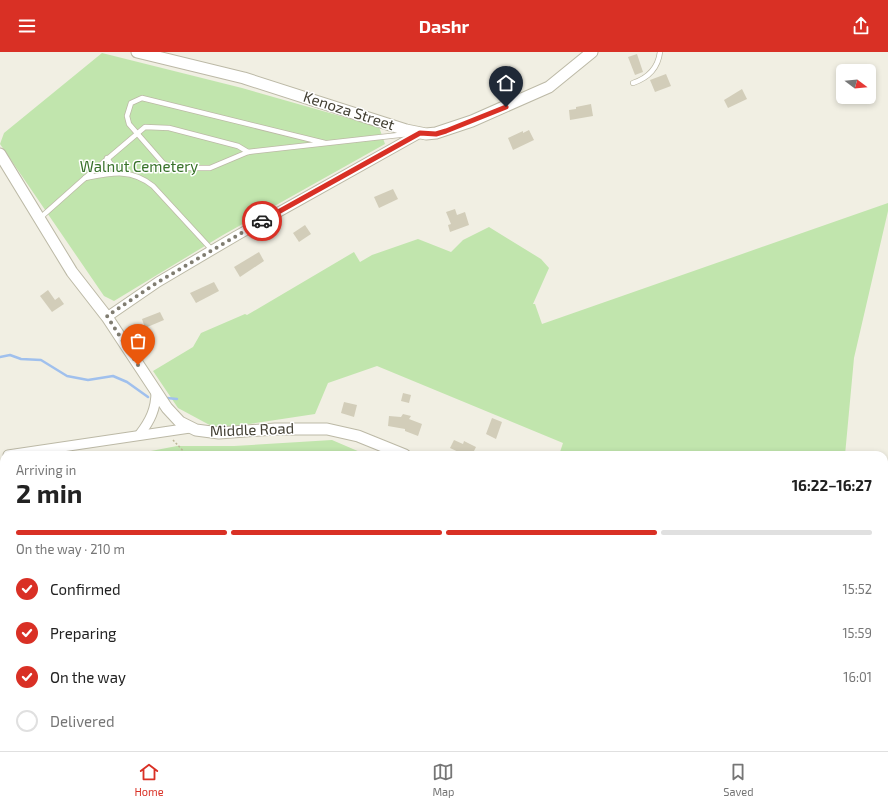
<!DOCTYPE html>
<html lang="en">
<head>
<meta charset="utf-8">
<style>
  body { margin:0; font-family:"Exo 2",sans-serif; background:#f2f2f2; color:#222; height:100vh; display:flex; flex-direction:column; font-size:15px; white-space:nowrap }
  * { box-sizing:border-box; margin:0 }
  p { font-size:13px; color:#767676 }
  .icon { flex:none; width:22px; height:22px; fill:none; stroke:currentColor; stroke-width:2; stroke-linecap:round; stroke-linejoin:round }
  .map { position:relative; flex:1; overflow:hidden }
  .side { position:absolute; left:0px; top:399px; width:888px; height:300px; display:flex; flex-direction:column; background:#fff; border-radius:12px 12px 0 0; box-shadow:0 2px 6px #0003 }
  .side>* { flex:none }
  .needle { width:26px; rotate:106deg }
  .tools { position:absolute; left:836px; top:12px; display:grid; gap:8px }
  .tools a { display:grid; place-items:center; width:40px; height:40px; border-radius:6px; background:#fff; box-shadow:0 2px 6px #0003; font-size:20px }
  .pin { position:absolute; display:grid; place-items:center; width:34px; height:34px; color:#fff; margin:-41px -17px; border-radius:50% 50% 50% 0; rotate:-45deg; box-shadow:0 0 4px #0007 }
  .pin .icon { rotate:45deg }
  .courier { position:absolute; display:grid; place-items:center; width:40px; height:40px; margin:-20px; border:3px solid #d93025; border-radius:50%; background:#fff; color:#222; box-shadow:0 1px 5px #0007 }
  .overview em { font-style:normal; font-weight:700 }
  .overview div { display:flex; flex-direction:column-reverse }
  .overview { display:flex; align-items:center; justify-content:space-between; height:68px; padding:0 16px }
  h1 { font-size:26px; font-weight:700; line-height:30px }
  .bar { display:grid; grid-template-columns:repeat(4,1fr); gap:6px 4px; align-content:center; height:48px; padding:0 16px }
  .bar i { height:5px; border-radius:3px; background:#e0e0e0 }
  .bar .active { background:#d93025 }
  .bar p { grid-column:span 4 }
  ol { padding:0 16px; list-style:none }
  li { display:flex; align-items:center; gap:12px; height:44px }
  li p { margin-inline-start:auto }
  li .icon { padding:4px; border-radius:50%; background:#d93025; color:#fff; stroke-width:4 }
  li:last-child { color:#767676 }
  li i { width:22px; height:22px; border:2px solid #e0e0e0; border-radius:50% }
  header { display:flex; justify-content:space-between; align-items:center; height:52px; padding:0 16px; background:#d93025; color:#fff; font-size:18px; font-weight:700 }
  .menu { display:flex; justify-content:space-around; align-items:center; height:56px; border-top:1px solid #e0e0e0; background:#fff; font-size:11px; color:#767676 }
  .menu a { display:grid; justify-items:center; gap:2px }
  .menu .active { color:#d93025 }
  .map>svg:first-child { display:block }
  .green { fill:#c1e5ad }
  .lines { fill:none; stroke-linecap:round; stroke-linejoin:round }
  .stream { stroke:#a0c0ed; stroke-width:2.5 }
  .building { fill:#d2cdb9 }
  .service-casing { stroke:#bcb9a6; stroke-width:6 }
  .minor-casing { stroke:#bcb9a6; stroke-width:11 }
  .tertiary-casing { stroke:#bcb9a6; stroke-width:13 }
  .path { stroke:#bdb798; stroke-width:1.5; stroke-dasharray:2 2; stroke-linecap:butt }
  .service { stroke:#fff; stroke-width:4.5 }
  .minor { stroke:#fff; stroke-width:9 }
  .tertiary { stroke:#fff; stroke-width:11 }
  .done { stroke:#807d71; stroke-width:4; stroke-dasharray:0 7.2 }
  .route { stroke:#d93025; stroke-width:5 }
  .labels { text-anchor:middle; stroke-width:3; stroke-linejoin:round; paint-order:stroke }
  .street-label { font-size:15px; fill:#434034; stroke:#fff }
  .park-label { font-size:15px; fill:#38722a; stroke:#fff }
</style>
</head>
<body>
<header><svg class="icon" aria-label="menu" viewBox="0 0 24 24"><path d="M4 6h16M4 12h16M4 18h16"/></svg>Dashr<svg class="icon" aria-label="share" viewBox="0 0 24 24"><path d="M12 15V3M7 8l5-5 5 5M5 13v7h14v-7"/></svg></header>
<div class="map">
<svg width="888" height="699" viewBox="0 0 888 699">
  <rect width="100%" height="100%" fill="#f1efe3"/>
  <g class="green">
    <path d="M102,1L242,36L379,75L385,92L223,183L114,249L104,244L0,92L4,81Z"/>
    <path d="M888,151V159L854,306L845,403H559L563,391L377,314L328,331L315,362L217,377L178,356L153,319L193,295L201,281L245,262L247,263L354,200L360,210L372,203L418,187L451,200L463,188L489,175L541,207L549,216L533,252H535L542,272Z"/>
    <path d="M332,388L367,403H130L177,394H234Z"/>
    <path d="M4,428V695H670L677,699H0V429Z"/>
  </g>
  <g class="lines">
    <g class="stream">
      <path d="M0,305L10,303L21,307L41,308L67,324L88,328L113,324L127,330L148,345"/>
      <path d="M167,346L177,347"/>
    </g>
  </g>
  <g class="building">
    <path d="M637,2L643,20L635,23L628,5Z"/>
    <path d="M666,22L671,34L655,40L650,28Z"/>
    <path d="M742,37L747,47L728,56L724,48Z"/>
    <path d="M591,52L593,64L570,68L569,58L576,57V55Z"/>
    <path d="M529,78L534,88L513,98L508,86L523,79V81Z"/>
    <path d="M393,137L398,147L379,156L374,145Z"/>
    <path d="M455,157L457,163L465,160L469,173L450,180L448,173L451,172L446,160Z"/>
    <path d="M305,173L311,182L299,190L293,181Z"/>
    <path d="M259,200L264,209L240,225L234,215Z"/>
    <path d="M214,230L219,239L196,251L190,241Z"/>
    <path d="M48,238L55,248L59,245L64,252L52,260L40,244Z"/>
    <path d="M160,260L164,268L145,276L142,267Z"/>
    <path d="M403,341L411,343L409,351L401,349Z"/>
    <path d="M344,350L357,353L354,365L341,361Z"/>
    <path d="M403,362L411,364L409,367L422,372L418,384L405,379V377L388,374L389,364L401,365Z"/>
    <path d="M492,366L502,370L496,387L486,382Z"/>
    <path d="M454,388L463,392L464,389L476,395L472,403H465L450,396Z"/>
  </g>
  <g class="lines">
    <g class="service-casing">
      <g id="service">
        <path d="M633,31C648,26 658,16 660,0"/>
        <path d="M325,91L142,46L131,51L127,64L129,72L163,111L172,116H210L248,100L408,82"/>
        <path d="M107,106L116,120"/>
        <path d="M40,166L85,126"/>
        <path d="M212,198L153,134C131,116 111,121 85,126L145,75L169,76L238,94L248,100"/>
      </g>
    </g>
    <g class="minor-casing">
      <g id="minor">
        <path d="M107,265L158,230L236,184L420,81"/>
        <path d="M140,382C150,369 156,357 156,340"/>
        <path d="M8,403L190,376"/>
      </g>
    </g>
    <g class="tertiary-casing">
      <g id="tertiary">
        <path d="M137,0L244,26L406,78L426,82L436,81L472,69L549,35L592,0"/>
        <path d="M0,102L72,220L107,265L167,356L180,370L196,378L219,381L275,377H327L358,384L405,403"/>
        <path d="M884,687L888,691"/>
      </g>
    </g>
    <g class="path">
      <path d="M173,388L187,403"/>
      <path d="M0,525L4,524"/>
      <path d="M0,647L4,656"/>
      <path d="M25,695L27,699"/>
      <path d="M474,695L476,699"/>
      <path d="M63,699L67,695"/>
    </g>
    <use href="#service" class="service"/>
    <use href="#minor" class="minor"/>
    <use href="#tertiary" class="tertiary"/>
  </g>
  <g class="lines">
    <path class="done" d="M138,313L107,264L158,230L262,169"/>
    <path class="route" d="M262,169L420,81L436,82L446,79L506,55"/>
  </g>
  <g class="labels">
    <g class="street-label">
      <text transform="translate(349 59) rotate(18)" y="5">Kenoza Street</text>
      <text transform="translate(252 378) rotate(-2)" y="5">Middle Road</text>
    </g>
    <g class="park-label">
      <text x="139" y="120">Walnut Cemetery</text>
    </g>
  </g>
</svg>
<div class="tools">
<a><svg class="needle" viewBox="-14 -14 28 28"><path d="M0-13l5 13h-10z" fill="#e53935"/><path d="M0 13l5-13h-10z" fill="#767676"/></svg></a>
</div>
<div class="pin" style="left:138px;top:313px;background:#ea580c"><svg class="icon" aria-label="bag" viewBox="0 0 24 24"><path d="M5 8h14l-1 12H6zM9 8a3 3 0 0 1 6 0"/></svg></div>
<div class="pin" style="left:506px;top:55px;background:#1f2937"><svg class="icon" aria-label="home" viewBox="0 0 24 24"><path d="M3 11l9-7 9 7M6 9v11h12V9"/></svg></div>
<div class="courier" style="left:262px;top:169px"><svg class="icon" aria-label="car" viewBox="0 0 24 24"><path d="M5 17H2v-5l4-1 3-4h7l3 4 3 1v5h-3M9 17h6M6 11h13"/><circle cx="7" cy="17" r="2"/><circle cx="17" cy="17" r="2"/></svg></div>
<section class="side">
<div class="overview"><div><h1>2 min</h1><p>Arriving in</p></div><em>16:22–16:27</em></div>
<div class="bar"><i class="active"></i><i class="active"></i><i class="active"></i><i></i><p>On the way · 210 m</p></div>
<ol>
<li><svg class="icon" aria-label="check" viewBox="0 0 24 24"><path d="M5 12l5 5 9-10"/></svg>Confirmed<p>15:52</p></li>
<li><svg class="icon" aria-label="check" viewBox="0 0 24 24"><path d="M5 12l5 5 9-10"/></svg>Preparing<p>15:59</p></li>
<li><svg class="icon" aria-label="check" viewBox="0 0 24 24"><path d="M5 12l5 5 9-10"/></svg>On the way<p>16:01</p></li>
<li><i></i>Delivered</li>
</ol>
</section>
</div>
<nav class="menu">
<a class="active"><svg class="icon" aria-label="home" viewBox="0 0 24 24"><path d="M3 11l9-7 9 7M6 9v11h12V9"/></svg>Home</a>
<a><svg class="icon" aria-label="map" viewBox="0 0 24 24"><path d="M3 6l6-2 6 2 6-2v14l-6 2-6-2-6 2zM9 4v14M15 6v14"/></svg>Map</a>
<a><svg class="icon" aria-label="saved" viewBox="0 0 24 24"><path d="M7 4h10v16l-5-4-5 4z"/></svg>Saved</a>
</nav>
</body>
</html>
